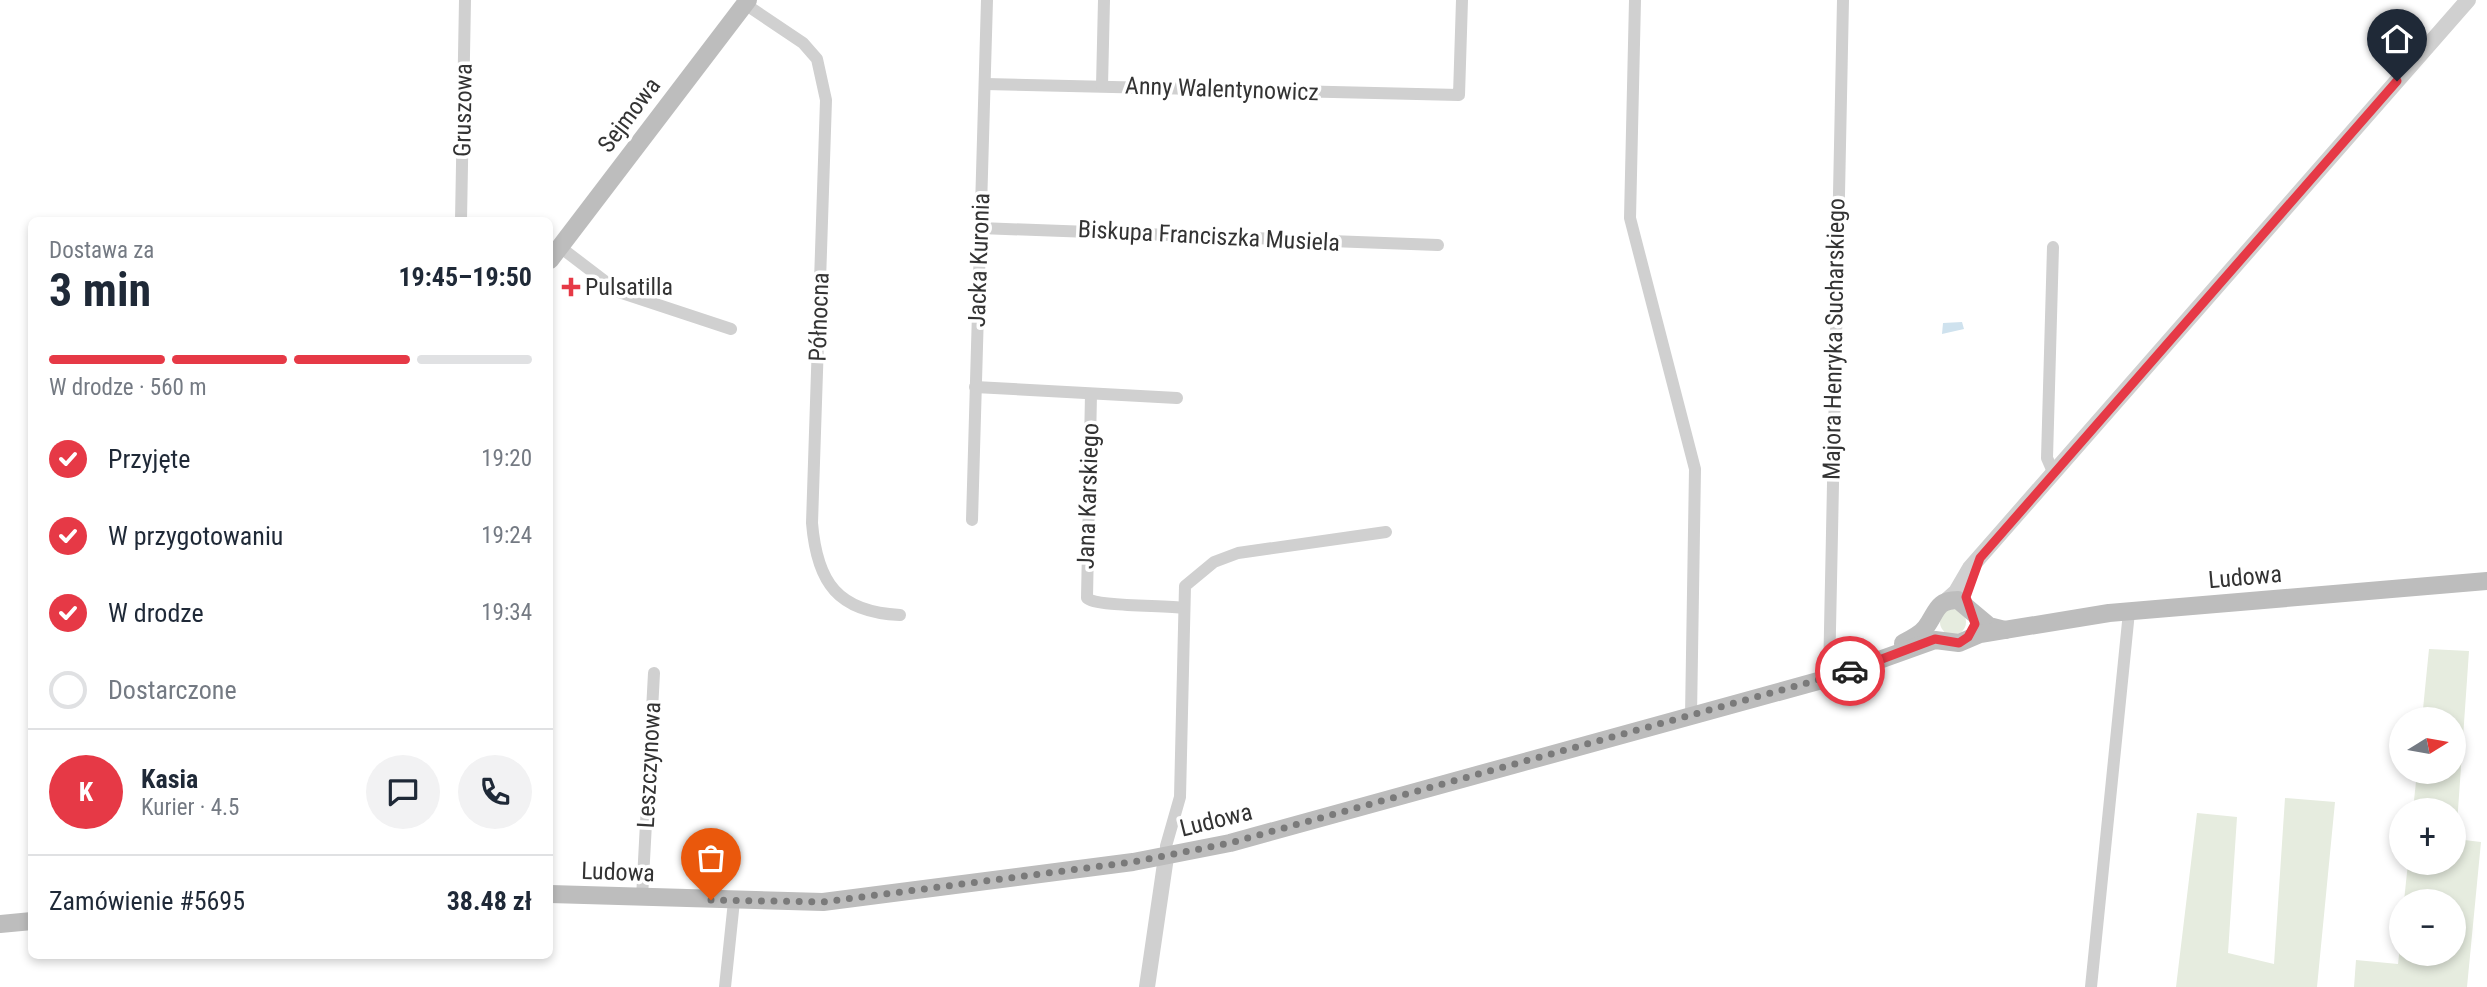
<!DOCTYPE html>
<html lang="pl">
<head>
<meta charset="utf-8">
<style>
  body { margin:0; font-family:"Roboto Condensed",sans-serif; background:#f2f2f3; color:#1f2937; height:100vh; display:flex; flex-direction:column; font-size:26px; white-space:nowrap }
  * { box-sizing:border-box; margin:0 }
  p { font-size:23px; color:#747a83 }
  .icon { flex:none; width:38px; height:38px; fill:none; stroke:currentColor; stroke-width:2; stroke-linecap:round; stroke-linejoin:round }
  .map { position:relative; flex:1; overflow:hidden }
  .details { position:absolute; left:28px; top:217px; width:525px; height:742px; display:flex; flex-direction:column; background:#fff; border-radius:10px; box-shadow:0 4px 10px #0003 }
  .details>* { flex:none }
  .needle { width:46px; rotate:79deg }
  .fabs { position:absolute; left:2389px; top:707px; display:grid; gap:14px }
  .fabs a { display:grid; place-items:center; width:77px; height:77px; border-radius:50%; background:#fff; box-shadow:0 4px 10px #0003; font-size:35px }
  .pin { position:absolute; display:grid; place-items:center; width:60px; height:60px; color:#fff; margin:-72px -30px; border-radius:50% 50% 50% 0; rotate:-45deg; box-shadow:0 0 7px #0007 }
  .pin .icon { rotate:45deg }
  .courier { position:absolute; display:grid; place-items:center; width:70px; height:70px; margin:-35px; border:5px solid #e63946; border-radius:50%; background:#fff; color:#222; box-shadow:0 2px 9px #0007 }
  .summary em { font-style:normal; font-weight:700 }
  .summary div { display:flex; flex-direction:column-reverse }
  .summary { display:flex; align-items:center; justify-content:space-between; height:119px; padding:0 21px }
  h1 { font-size:46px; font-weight:700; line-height:52px }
  .bar { display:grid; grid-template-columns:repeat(4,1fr); gap:10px 7px; align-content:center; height:84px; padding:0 21px }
  .bar i { height:9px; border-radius:5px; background:#e0e1e3 }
  .bar .selected { background:#e63946 }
  .bar p { grid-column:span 4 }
  .line { display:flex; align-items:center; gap:18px; padding:0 21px; border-top:2px solid #e0e1e3 }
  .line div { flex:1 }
  .round { display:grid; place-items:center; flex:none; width:74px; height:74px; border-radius:37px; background:#f2f2f3 }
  ol { padding:0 21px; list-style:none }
  li { display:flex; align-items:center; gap:21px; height:77px }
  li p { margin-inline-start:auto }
  li .icon { padding:7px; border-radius:50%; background:#e63946; color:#fff; stroke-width:4 }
  li:last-child { color:#747a83 }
  li i { width:38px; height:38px; border:4px solid #e0e1e3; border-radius:50% }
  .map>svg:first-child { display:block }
  .green { fill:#e6ecdf }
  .water { fill:#cfe2ee }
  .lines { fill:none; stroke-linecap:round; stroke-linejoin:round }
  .minor { stroke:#d0d0d0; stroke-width:12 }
  .tertiary { stroke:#d0d0d0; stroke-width:16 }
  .secondary { stroke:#bdbdbd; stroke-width:18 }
  .done { stroke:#7a7a7a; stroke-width:7; stroke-dasharray:0 12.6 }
  .route { stroke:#e63946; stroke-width:9 }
  .poi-dot { fill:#e63946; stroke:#fff; stroke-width:2.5 }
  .labels { text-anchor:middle; stroke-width:7; stroke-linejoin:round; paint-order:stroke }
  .street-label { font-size:24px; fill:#333; stroke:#fff }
  .poi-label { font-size:24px; fill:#333; stroke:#fff; text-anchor:start }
</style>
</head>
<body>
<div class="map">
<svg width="2487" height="987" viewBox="0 0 2487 987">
  <rect width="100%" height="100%" fill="#fff"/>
  <g class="green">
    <circle cx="1953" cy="622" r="13"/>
    <path d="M2429,649L2469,651L2456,839L2481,842L2467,987H2354L2356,960L2398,964L2401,937V954H2454V901H2404L2408,863H2454V810H2413L2417,772H2454V719H2422Z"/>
    <path d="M2285,798L2335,802L2317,987H2176L2197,813L2237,817L2228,953L2274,964Z"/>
  </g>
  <path class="water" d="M1943,323L1962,322L1964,329L1942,334Z"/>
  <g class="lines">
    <g class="minor">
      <path d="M1635,0L1630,218L1695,469L1691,716"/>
      <path d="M745,4L803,43L817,59L826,100L812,523C817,583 838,612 900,615"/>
      <path d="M985,84L1459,95L1462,0"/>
      <path d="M1102,86L1104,0"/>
      <path d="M461,220L465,0"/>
      <path d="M980,228L1438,245"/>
      <path d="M560,247L619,292L731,329"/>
      <path d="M2053,247L2047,458L2054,474"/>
      <path d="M975,387L1177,398"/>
      <path d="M1091,394L1087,598C1096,607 1165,605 1184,608"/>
      <path d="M972,520L987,0"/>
      <path d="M1829,678L1843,0"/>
      <path d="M1166,857V846L1180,797L1185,586L1214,562L1238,553L1386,532"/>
      <path d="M642,898L654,673"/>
      <path d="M725,987L734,901"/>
      <path d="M2091,987L2129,612"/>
    </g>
    <g class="tertiary">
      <path d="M1947,600L1956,592L1970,568L2468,0"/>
      <path d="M1147,987L1166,857"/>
    </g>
    <g class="secondary">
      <path d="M550,260L748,0"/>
      <path d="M1903,643C1911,639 1921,634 1926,627C1937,612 1936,600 1958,600L1989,626L2005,630"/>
      <path d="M550,894L823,902L1133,862L1230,843L1829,678L1935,640L1959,643L1980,634L2109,613L2487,581"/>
      <path d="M0,924L32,921"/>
    </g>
  </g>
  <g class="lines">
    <path class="done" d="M711,900L823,902L1133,862L1230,843L1850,671"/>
    <path class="route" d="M1850,671L1935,639L1959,643L1968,637L1975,624L1966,597L1980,558L2397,81"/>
  </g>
  <path class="poi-dot" d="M567.5 276.5h7v7h7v7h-7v7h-7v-7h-7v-7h7z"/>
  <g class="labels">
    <g class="street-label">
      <text transform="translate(1222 89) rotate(2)" y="8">Anny Walentynowicz</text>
      <text transform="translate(463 110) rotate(-89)" y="8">Gruszowa</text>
      <text transform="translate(629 115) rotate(-53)" y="8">Sejmowa</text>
      <text transform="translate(1209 236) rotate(3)" y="8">Biskupa Franciszka Musiela</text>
      <text transform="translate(979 260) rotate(-88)" y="8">Jacka Kuronia</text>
      <text transform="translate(819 317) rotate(-88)" y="8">Północna</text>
      <text transform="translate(1834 339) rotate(-89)" y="8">Majora Henryka Sucharskiego</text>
      <text transform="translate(1088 496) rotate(-88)" y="8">Jana Karskiego</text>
      <text transform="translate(2245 577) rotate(-5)" y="8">Ludowa</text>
      <text transform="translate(649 765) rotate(-87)" y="8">Leszczynowa</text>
      <text transform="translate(1216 820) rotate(-14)" y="8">Ludowa</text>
      <text transform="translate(618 872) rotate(2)" y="8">Ludowa</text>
    </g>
    <g class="poi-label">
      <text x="585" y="295">Pulsatilla</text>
    </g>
  </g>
</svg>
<div class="fabs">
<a><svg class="needle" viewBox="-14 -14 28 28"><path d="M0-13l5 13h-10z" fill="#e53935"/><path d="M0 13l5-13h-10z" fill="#747a83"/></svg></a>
<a>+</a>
<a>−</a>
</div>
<div class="pin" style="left:711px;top:900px;background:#ea580c"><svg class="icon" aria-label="bag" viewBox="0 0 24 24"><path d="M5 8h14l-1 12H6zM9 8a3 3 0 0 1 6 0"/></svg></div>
<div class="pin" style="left:2397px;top:81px;background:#1f2937"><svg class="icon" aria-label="home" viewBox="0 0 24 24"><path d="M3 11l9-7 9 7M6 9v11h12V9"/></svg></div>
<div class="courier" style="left:1850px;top:671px"><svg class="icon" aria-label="car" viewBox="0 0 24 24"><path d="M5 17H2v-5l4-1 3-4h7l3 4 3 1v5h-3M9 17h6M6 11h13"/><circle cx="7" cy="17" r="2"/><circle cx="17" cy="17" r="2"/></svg></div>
<section class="details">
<div class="summary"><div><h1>3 min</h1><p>Dostawa za</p></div><em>19:45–19:50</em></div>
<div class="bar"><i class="selected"></i><i class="selected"></i><i class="selected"></i><i></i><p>W drodze · 560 m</p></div>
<ol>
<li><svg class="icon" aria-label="check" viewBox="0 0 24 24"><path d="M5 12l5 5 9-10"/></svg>Przyjęte<p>19:20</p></li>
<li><svg class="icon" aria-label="check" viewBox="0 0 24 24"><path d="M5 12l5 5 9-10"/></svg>W przygotowaniu<p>19:24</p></li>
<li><svg class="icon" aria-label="check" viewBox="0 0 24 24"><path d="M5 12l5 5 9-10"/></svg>W drodze<p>19:34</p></li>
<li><i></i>Dostarczone</li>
</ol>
<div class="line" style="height:126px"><b class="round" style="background:#e63946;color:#fff">K</b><div><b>Kasia</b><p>Kurier · 4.5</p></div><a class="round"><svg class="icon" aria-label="chat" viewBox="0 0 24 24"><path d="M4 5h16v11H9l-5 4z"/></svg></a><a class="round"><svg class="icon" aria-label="phone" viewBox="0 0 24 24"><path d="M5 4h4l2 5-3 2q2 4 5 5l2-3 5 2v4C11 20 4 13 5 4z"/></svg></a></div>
<div class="line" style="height:91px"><div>Zamówienie #5695</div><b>38.48 zł</b></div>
</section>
</div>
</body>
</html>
